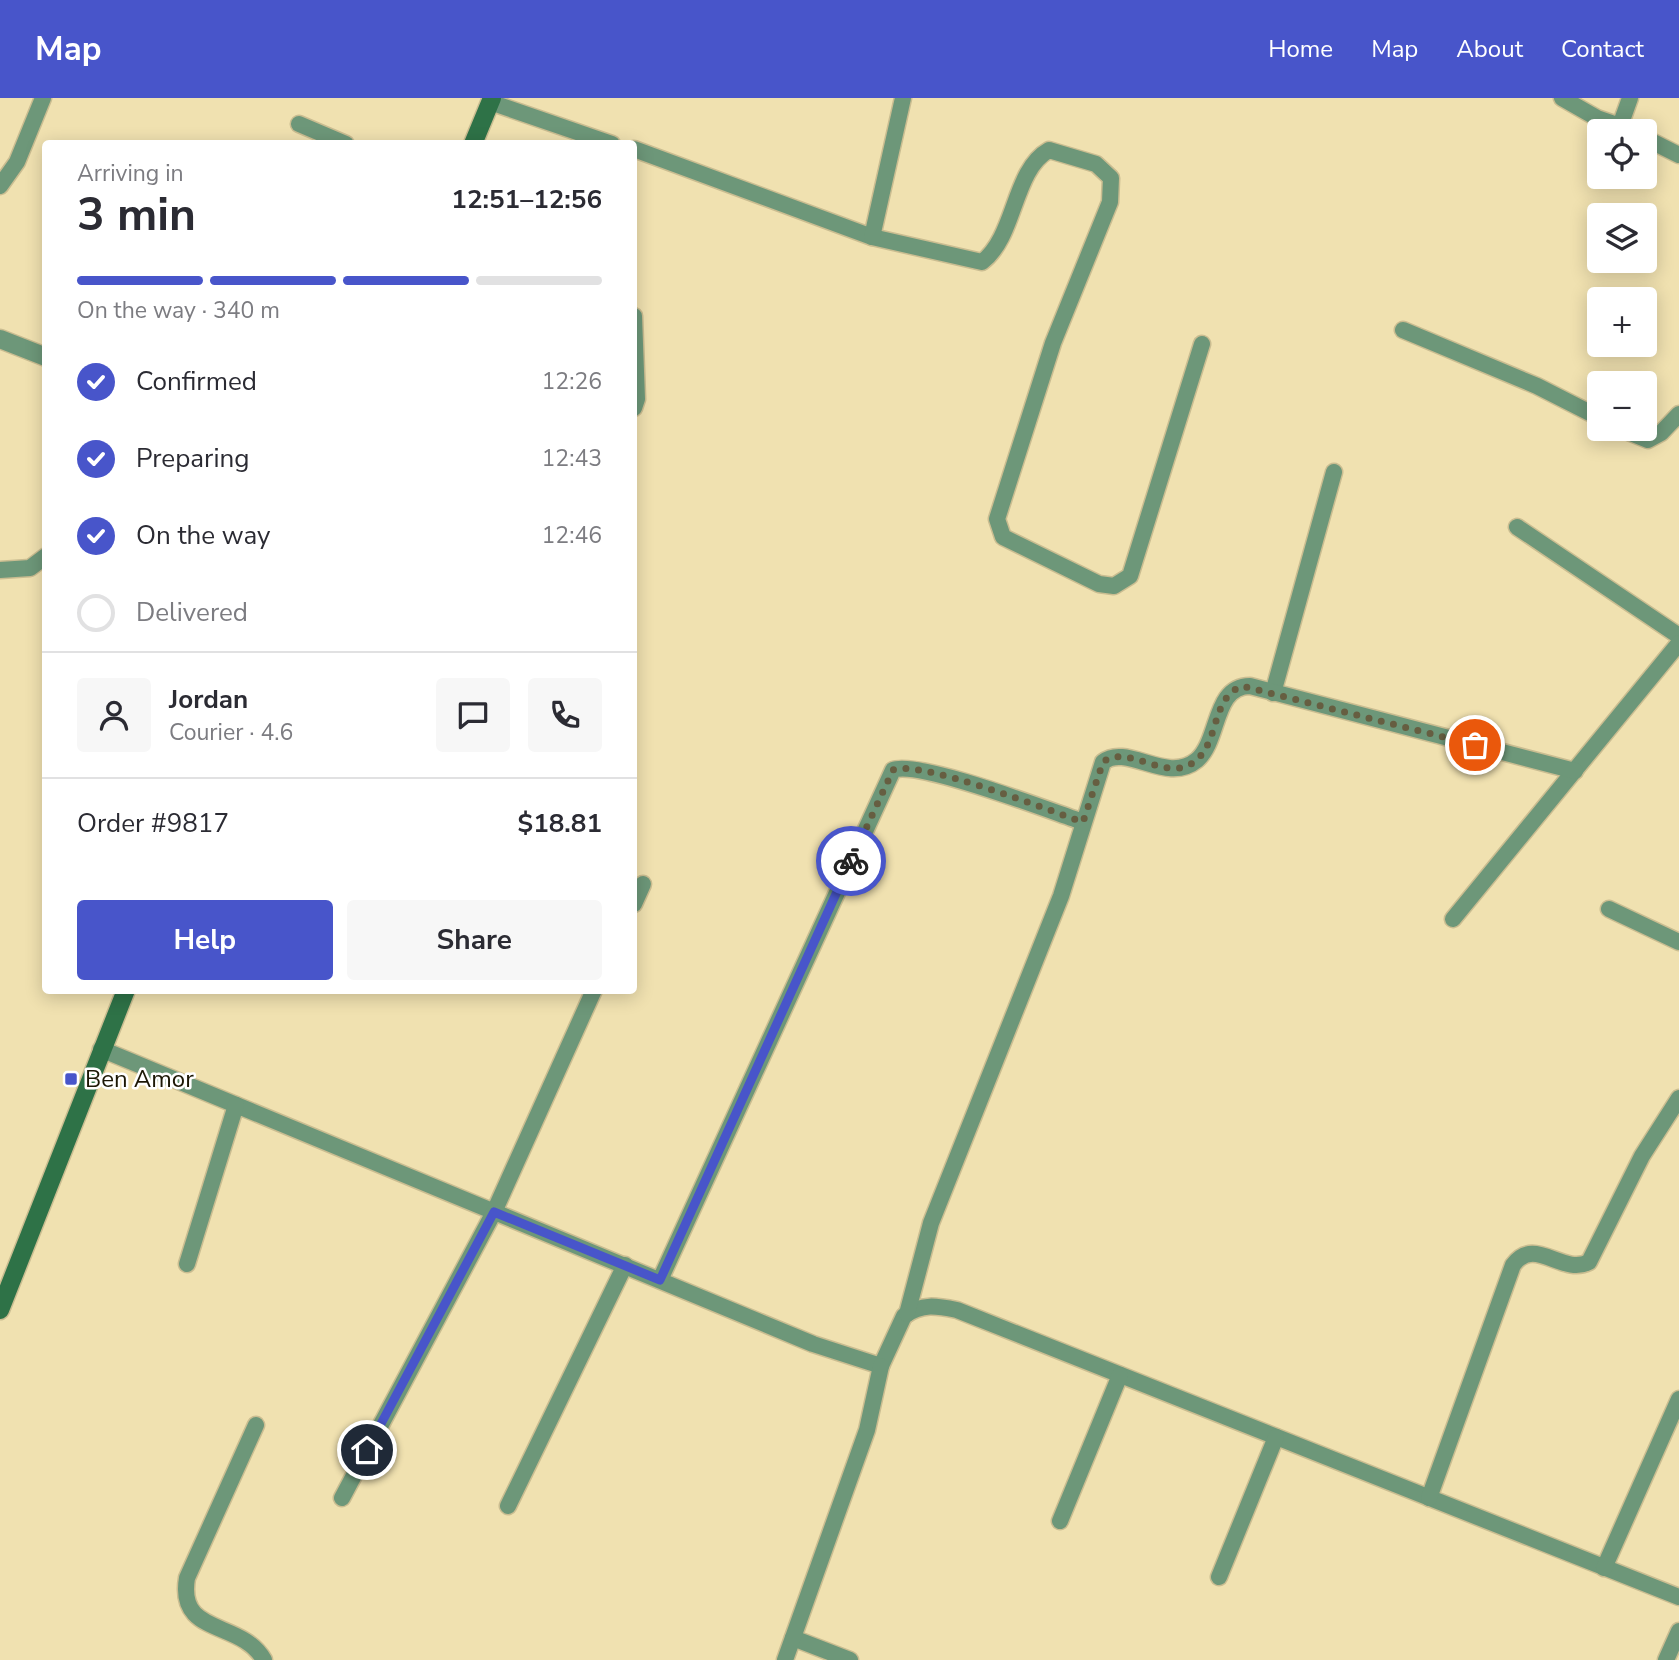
<!DOCTYPE html>
<html lang="en">
<head>
<meta charset="utf-8">
<style>
  body { margin:0; font-family:"Nunito Sans",sans-serif; background:#f7f7f7; color:#2b2b33; height:100vh; display:flex; flex-direction:column; font-size:26px; white-space:nowrap }
  * { box-sizing:border-box; margin:0 }
  p { font-size:23px; color:#7c7c81 }
  .icon { flex:none; width:38px; height:38px; fill:none; stroke:currentColor; stroke-width:2; stroke-linecap:round; stroke-linejoin:round }
  .map { position:relative; flex:1; overflow:hidden }
  .side { position:absolute; left:42px; top:42px; width:595px; height:854px; display:flex; flex-direction:column; background:#fff; border-radius:7px; box-shadow:0 4px 18px #0003 }
  .side>* { flex:none }
  .buttons { position:absolute; left:1587px; top:21px; display:grid; gap:14px }
  .buttons a { display:grid; place-items:center; width:70px; height:70px; border-radius:7px; background:#fff; box-shadow:0 4px 18px #0003; font-size:35px }
  .pin { position:absolute; display:grid; place-items:center; width:60px; height:60px; color:#fff; margin:-30px; border:4px solid #fff; border-radius:50%; box-shadow:0 2px 7px #0007 }
  .courier { position:absolute; display:grid; place-items:center; width:70px; height:70px; margin:-35px; border:5px solid #4855ca; border-radius:50%; background:#fff; color:#222; box-shadow:0 2px 9px #0007 }
  .summary em { font-style:normal; font-weight:700 }
  .summary div { display:flex; flex-direction:column-reverse }
  .summary { display:flex; align-items:center; justify-content:space-between; height:119px; padding:0 35px }
  h1 { font-size:46px; font-weight:700; line-height:52px }
  .bar { display:grid; grid-template-columns:repeat(4,1fr); gap:10px 7px; align-content:center; height:84px; padding:0 35px }
  .bar i { height:9px; border-radius:5px; background:#e1e1e2 }
  .bar .on { background:#4855ca }
  .bar p { grid-column:span 4 }
  .line { display:flex; align-items:center; gap:18px; padding:0 35px; border-top:2px solid #e1e1e2 }
  .line div { flex:1 }
  .round { display:grid; place-items:center; flex:none; width:74px; height:74px; border-radius:7px; background:#f7f7f7 }
  ol { padding:0 35px; list-style:none }
  li { display:flex; align-items:center; gap:21px; height:77px }
  li p { margin-inline-start:auto }
  li .icon { padding:7px; border-radius:50%; background:#4855ca; color:#fff; stroke-width:4 }
  li:last-child { color:#7c7c81 }
  li i { width:38px; height:38px; border:4px solid #e1e1e2; border-radius:50% }
  .cta { display:flex; gap:14px; margin-top:auto; padding:14px 35px }
  .cta a { flex:1; height:80px; border-radius:7px; background:#4855ca; color:#fff; font-size:28px; font-weight:700; line-height:80px; text-align:center }
  .cta a+a { background:#f7f7f7; color:#2b2b33 }
  header { display:flex; align-items:center; gap:42px; box-sizing:border-box; height:98px; padding:0 35px; background:#4855ca; color:#fff }
  header strong { font-size:33px }
  nav { display:flex; gap:38px; margin-inline-start:auto; font-size:24px }
  .map>svg:first-child { display:block }
  .lines { fill:none; stroke-linecap:round; stroke-linejoin:round }
  .minor-casing { stroke:#cabd91; stroke-width:19 }
  .tertiary-casing { stroke:#cabd91; stroke-width:21 }
  .secondary-casing { stroke:#cabd91; stroke-width:21 }
  .minor { stroke:#6d9779; stroke-width:16 }
  .tertiary { stroke:#6d9779; stroke-width:18 }
  .secondary { stroke:#2e7247; stroke-width:18 }
  .done { stroke:#665e41; stroke-width:7; stroke-dasharray:0 12.6 }
  .route { stroke:#4855ca; stroke-width:9 }
  .poi-dot { fill:#4855ca; stroke:#fff; stroke-width:2.5 }
  .labels { text-anchor:middle; stroke-width:5; stroke-linejoin:round; paint-order:stroke }
  .poi-label { font-size:24px; fill:#1c1705; stroke:#fff; text-anchor:start }
</style>
</head>
<body>
<header>
<strong>Map</strong>
<nav><a>Home</a><a>Map</a><a>About</a><a>Contact</a></nav>
</header>
<div class="map">
<svg width="1679" height="1562" viewBox="0 0 1679 1562">
  <rect width="100%" height="100%" fill="#f0e1b0"/>
  <g class="lines">
    <g class="minor-casing">
      <g id="minor">
        <path d="M1562,0L1597,20L1620,28L1630,0"/>
        <path d="M490,4L612,46"/>
        <path d="M299,26L346,46"/>
        <path d="M1645,40L1679,57"/>
        <path d="M634,51L872,139L982,164C1016,138 1013,72 1049,52L1096,66L1111,80L1110,104L1053,245L997,421L1003,439L1099,486L1114,488L1130,478L1202,246"/>
        <path d="M0,88L17,64L43,0"/>
        <path d="M872,139L903,0"/>
        <path d="M634,218L637,301L634,310"/>
        <path d="M1403,232L1537,288L1600,320"/>
        <path d="M1621,331L1648,342L1661,335L1679,316"/>
        <path d="M1517,429L1679,538"/>
        <path d="M0,472L30,470L46,458"/>
        <path d="M1273,595L1334,374"/>
        <path d="M634,806L643,786"/>
        <path d="M1609,811L1679,844"/>
        <path d="M1453,821L1679,545"/>
        <path d="M101,951L813,1246L881,1268L904,1218C922,1205 937,1208 957,1212L1679,1499"/>
        <path d="M187,1166L236,1007"/>
        <path d="M660,1182L893,672C919,662 1050,713 1083,724"/>
        <path d="M907,1216L931,1125L1061,798L1103,664C1127,645 1167,687 1197,662C1220,642 1213,588 1250,588L1575,673"/>
        <path d="M256,1327L187,1480C177,1539 241,1521 264,1562"/>
        <path d="M342,1400L494,1114L594,892"/>
        <path d="M1429,1400L1513,1167C1535,1137 1562,1178 1589,1164L1642,1058L1679,1000"/>
        <path d="M508,1408L625,1167"/>
        <path d="M1060,1423L1120,1277"/>
        <path d="M1604,1470L1679,1301"/>
        <path d="M1219,1479L1276,1339"/>
        <path d="M793,1540L850,1562"/>
        <path d="M785,1562L867,1332L881,1268"/>
        <path d="M1666,1562L1679,1533"/>
      </g>
    </g>
    <g class="tertiary-casing">
      <path id="tertiary" d="M0,241L46,259"/>
    </g>
    <g class="secondary-casing">
      <g id="secondary">
        <path d="M473,46L492,0"/>
        <path d="M0,1212L126,892"/>
      </g>
    </g>
    <use href="#minor" class="minor"/>
    <use href="#tertiary" class="tertiary"/>
    <use href="#secondary" class="secondary"/>
  </g>
  <g class="lines">
    <path class="done" d="M851,763L893,672C919,661 1050,713 1083,724L1103,664C1127,646 1162,681 1189,667C1221,651 1209,600 1242,588L1475,647"/>
    <path class="route" d="M367,1352L494,1114L660,1182L851,763"/>
  </g>
  <rect class="poi-dot" x="64" y="974" width="14" height="14" rx="3.5"/>
  <g class="labels">
    <g class="poi-label">
      <text x="85" y="989">Ben Amor</text>
    </g>
  </g>
</svg>
<div class="buttons">
<a><svg class="icon" aria-label="locate" viewBox="0 0 24 24"><circle cx="12" cy="12" r="6"/><path d="M12 2v4M12 18v4M2 12h4M18 12h4"/></svg></a>
<a><svg class="icon" aria-label="layers" viewBox="0 0 24 24"><path d="M12 4l9 5-9 5-9-5zM3 14l9 5 9-5"/></svg></a>
<a>+</a>
<a>−</a>
</div>
<div class="pin" style="left:1475px;top:647px;background:#ea580c"><svg class="icon" aria-label="bag" viewBox="0 0 24 24"><path d="M5 8h14l-1 12H6zM9 8a3 3 0 0 1 6 0"/></svg></div>
<div class="pin" style="left:367px;top:1352px;background:#1f2937"><svg class="icon" aria-label="home" viewBox="0 0 24 24"><path d="M3 11l9-7 9 7M6 9v11h12V9"/></svg></div>
<div class="courier" style="left:851px;top:763px"><svg class="icon" aria-label="bike" viewBox="0 0 24 24"><circle cx="6" cy="16" r="4"/><circle cx="18" cy="16" r="4"/><path d="M6 16l4-8h5l3 8M10 8l3 8H6M13 5h3"/></svg></div>
<section class="side">
<div class="summary"><div><h1>3 min</h1><p>Arriving in</p></div><em>12:51–12:56</em></div>
<div class="bar"><i class="on"></i><i class="on"></i><i class="on"></i><i></i><p>On the way · 340 m</p></div>
<ol>
<li><svg class="icon" aria-label="check" viewBox="0 0 24 24"><path d="M5 12l5 5 9-10"/></svg>Confirmed<p>12:26</p></li>
<li><svg class="icon" aria-label="check" viewBox="0 0 24 24"><path d="M5 12l5 5 9-10"/></svg>Preparing<p>12:43</p></li>
<li><svg class="icon" aria-label="check" viewBox="0 0 24 24"><path d="M5 12l5 5 9-10"/></svg>On the way<p>12:46</p></li>
<li><i></i>Delivered</li>
</ol>
<div class="line" style="height:126px"><a class="round"><svg class="icon" aria-label="person" viewBox="0 0 24 24"><circle cx="12" cy="8" r="4"/><path d="M4 21q1-7 8-7t8 7"/></svg></a><div><b>Jordan</b><p>Courier · 4.6</p></div><a class="round"><svg class="icon" aria-label="chat" viewBox="0 0 24 24"><path d="M4 5h16v11H9l-5 4z"/></svg></a><a class="round"><svg class="icon" aria-label="phone" viewBox="0 0 24 24"><path d="M5 4h4l2 5-3 2q2 4 5 5l2-3 5 2v4C11 20 4 13 5 4z"/></svg></a></div>
<div class="line" style="height:91px"><div>Order #9817</div><b>$18.81</b></div>
<div class="cta"><a>Help</a><a>Share</a></div>
</section>
</div>
</body>
</html>
